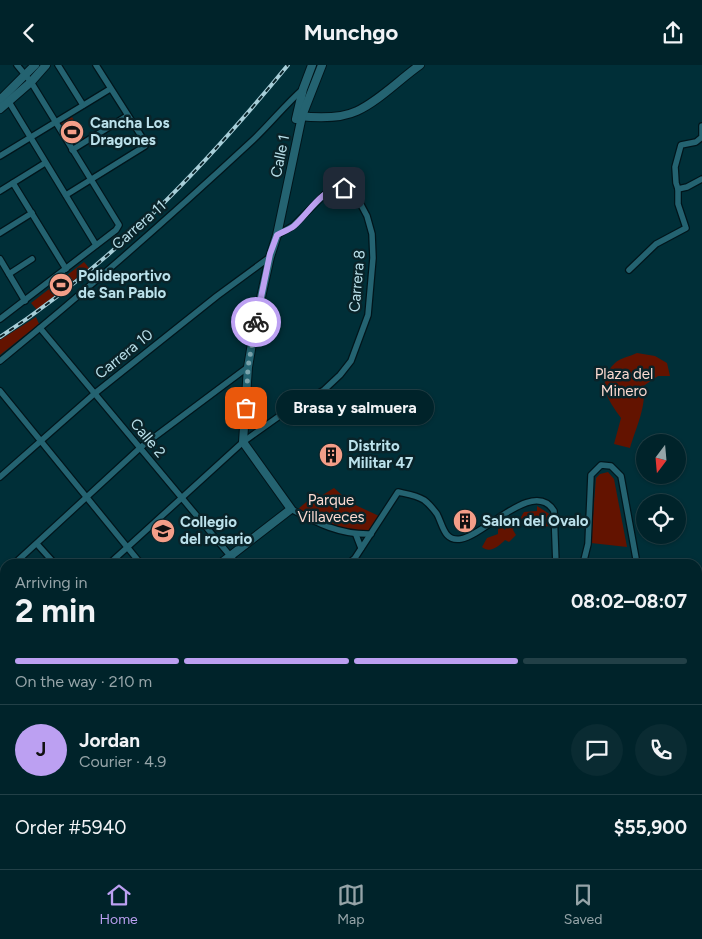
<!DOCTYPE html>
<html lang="en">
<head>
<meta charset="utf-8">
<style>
  body { margin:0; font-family:Figtree,sans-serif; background:#0a2b32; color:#f1f3f6; height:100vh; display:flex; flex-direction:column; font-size:19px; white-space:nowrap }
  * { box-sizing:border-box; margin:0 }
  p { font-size:16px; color:#95a4a8 }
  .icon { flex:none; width:28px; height:28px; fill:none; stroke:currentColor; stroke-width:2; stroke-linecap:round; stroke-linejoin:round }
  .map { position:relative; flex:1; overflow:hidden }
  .side { position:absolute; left:0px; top:494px; width:702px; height:311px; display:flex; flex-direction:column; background:#00232a; border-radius:15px 15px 0 0; box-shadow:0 1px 4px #0004,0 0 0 1px #224047 }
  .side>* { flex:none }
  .needle { width:32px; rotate:196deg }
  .fabs { position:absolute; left:636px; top:369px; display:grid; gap:10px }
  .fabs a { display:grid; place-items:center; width:50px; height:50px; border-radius:50%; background:#00232a; box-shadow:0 1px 4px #0004,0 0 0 1px #224047; font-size:25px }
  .pin { position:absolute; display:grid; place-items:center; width:42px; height:42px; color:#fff; margin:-21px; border-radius:10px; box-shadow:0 2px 8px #0006 }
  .courier { position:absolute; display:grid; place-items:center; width:50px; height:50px; margin:-25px; border:4px solid #bca0f2; border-radius:50%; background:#fff; color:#222; box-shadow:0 1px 6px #0007 }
  .bubble { position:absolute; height:35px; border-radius:18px; background:#00232a; box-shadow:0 1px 4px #0004,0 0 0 1px #224047; font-size:16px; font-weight:700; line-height:35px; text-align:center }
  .summary em { font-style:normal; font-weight:700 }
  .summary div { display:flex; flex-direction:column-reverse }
  .summary { display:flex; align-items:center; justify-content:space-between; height:85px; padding:0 15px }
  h1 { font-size:32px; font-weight:700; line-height:38px }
  .bar { display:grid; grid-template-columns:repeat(4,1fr); gap:8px 5px; align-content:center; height:60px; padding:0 15px }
  .bar i { height:6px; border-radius:4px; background:#224047 }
  .bar .selected { background:#bca0f2 }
  .bar p { grid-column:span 4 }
  .line { display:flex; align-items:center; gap:12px; padding:0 15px; border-top:1px solid #224047 }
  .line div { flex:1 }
  .round { display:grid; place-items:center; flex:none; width:52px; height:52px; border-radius:26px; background:#0a2b32 }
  header { display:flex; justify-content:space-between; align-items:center; height:65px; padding:0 15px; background:#00232a; font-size:22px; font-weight:700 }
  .tab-bar { display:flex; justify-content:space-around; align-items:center; height:70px; border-top:1px solid #224047; background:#00232a; font-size:14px; color:#95a4a8 }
  .tab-bar a { display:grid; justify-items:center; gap:2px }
  .tab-bar .selected { color:#bca0f2 }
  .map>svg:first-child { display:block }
  .green { fill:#631300 }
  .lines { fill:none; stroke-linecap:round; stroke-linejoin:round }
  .street-casing { stroke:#00151b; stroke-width:8 }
  .secondary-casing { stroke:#00151b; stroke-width:10 }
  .street { stroke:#246371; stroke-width:5.5 }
  .secondary { stroke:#246371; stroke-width:8 }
  .rail-casing { stroke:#a7ced8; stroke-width:4 }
  .rail { stroke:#092329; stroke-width:2; stroke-dasharray:5.5; stroke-linecap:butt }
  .done { stroke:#7aa3ac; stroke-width:5; stroke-dasharray:0 9 }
  .route { stroke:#bca0f2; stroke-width:6 }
  .labels { text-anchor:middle; stroke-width:5; stroke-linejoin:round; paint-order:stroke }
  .poi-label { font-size:15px; font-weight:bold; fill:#bbe1eb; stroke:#092329; text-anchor:start }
  .street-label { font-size:15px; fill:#bbe1eb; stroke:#092329 }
  .park-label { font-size:15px; fill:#fcdad1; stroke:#092329 }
</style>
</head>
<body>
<header><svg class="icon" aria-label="back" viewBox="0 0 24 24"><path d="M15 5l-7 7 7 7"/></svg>Munchgo<svg class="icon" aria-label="share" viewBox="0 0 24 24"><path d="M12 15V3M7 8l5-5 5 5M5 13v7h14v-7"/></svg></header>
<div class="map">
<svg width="702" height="804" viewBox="0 0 702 804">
  <rect width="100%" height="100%" fill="#002f38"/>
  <g class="green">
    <path d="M72,52L85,74L73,81L59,60Z"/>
    <path d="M84,197L89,203L37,245L31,238Z"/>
    <path d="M36,252L39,259L0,290V275Z"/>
    <path d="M637,288L655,291L667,298L670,311H658L642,322C649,336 634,368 630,383L614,379L621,353C608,335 595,317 615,298C620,293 631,291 637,288Z"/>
    <path d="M608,407L614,414L627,482L591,478L596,413L600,409Z"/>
    <path d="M334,423L351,438L379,451L369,467C344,471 319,457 298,444L317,428L321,431Z"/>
    <path d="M537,441L551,450V461L539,462L527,455L526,458L522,456L521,452L524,447L537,446Z"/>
    <path d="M509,454L513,456L511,460L515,459L513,465L516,470L509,477L505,475C499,481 490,489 482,482L487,473L498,469V464L502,462L505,465Z"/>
  </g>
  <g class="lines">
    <g class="street-casing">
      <g id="street">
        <path d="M58,0L83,40"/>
        <path d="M9,37L96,180"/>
        <path d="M72,85L127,51"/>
        <path d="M0,91L110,24"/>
        <path d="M13,118L66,204"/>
        <path d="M678,124L687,122L702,114"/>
        <path d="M0,126L45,98"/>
        <path d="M66,130L145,81V77L96,0"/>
        <path d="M0,168L32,148"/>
        <path d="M0,194L25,236"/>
        <path d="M629,205L656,179L686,163L678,139V124L676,118L675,102L681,80L696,77L702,72V61"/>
        <path d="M9,209L32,194"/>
        <path d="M0,254L116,165L119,160L31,17L17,0"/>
        <path d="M40,263L237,499"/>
        <path d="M0,296C87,225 171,151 253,75C270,59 285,40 303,24"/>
        <path d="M0,326L141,499"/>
        <path d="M0,412L94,329L217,231L270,192"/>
        <path d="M291,444C317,458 340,470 371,469"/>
        <path d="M356,470L361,483"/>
        <path d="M37,479L55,499"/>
        <path d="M14,499L141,382L248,302"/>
        <path d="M109,499L243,377L278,352L324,325L340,310L351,296L368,250L373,193L372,169L367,151L359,136L348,126L340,123L325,129L293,161L277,170"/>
        <path d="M348,499L355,493L398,427C407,429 416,430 424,435C428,438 434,445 437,449C443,460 444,477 461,474C485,470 534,413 554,446L556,499"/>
        <path d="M583,499L588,479L591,410L601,400L611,401L621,411L637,499"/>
        <path d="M0,511L5,506"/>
        <path d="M0,539L5,545"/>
        <path d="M0,591L5,586"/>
        <path d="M0,661L5,665"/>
        <path d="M0,787L5,783"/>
        <path d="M40,800L44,804"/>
        <path d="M97,800L103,804"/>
        <path d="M211,800L212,804"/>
        <path d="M474,800L479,804"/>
        <path d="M554,800L559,802L575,804"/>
        <path d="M328,804L330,800"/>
        <path d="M392,804L394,800"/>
        <path d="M465,804L467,800"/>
      </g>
    </g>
    <g class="secondary-casing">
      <g id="secondary">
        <path d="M0,35L35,0"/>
        <path d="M0,44L31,17L46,0"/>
        <path d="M299,51C317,53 340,54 357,46C379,36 400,14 420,0"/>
        <path d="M296,54L303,24L312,0"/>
        <path d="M220,499L291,444L243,377L248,302L256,255L270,192L277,170L302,51L322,0"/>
        <path d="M0,684L5,682"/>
      </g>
    </g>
    <use href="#street" class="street"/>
    <use href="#secondary" class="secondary"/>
    <g class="rail-casing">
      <path id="rail" d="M0,272C112,199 204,102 288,0"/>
    </g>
    <use href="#rail" class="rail"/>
  </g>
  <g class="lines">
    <path class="done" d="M246,343L248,302L256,257"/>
    <path class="route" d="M256,257L270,189L277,170C282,167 289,165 294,161C309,148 322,122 344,123"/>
  </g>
  <defs>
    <g id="stadium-disc" transform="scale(1.25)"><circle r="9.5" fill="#f49e88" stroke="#092329"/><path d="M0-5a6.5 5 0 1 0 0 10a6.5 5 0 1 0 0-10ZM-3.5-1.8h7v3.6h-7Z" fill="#111"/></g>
    <g id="building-disc" transform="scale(1.25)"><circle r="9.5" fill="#f49e88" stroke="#092329"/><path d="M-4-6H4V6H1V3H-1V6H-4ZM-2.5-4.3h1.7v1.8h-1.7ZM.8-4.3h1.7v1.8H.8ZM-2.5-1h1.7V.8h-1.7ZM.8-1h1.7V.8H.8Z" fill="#111"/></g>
    <g id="university-disc" transform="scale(1.25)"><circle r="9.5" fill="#f49e88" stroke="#092329"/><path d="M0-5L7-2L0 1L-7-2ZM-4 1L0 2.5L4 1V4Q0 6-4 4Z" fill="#111"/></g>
  </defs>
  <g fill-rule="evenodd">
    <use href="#stadium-disc" x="72" y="67"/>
    <use href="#stadium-disc" x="61" y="220"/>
    <use href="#building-disc" x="331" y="390"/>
    <use href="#building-disc" x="465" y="456"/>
    <use href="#university-disc" x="163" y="466"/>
  </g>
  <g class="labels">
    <g class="poi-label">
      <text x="90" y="63">Cancha Los<tspan x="90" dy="17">Dragones</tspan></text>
      <text x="78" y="216">Polideportivo<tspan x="78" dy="17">de San Pablo</tspan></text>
      <text x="348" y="386">Distrito<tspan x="348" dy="17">Militar 47</tspan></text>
      <text x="482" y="461">Salon del Ovalo</text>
      <text x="180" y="462">Collegio<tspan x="180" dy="17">del rosario</tspan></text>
    </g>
    <g class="street-label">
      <text transform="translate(280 91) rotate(-78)" y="5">Calle 1</text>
      <text transform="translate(139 160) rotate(-41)" y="5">Carrera 11</text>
      <text transform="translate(357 216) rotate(-85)" y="5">Carrera 8</text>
      <text transform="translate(124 289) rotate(-39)" y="5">Carrera 10</text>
      <text transform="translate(148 373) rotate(50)" y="5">Calle 2</text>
    </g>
    <g class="park-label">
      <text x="624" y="314">Plaza del<tspan x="624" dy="17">Minero</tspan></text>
      <text x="331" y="440">Parque<tspan x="331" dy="17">Villaveces</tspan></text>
    </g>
  </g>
</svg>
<div class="fabs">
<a><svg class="needle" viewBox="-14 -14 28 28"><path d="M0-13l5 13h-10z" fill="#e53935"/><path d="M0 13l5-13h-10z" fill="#95a4a8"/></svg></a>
<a><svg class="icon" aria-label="locate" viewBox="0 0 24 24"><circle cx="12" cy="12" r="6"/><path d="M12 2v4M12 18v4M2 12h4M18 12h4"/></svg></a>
</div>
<div class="pin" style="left:246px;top:343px;background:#ea580c"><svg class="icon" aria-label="bag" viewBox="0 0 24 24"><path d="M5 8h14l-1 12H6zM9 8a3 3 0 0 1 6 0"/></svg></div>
<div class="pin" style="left:344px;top:123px;background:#1f2937"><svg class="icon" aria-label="home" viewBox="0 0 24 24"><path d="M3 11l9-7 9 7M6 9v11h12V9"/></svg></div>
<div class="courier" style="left:256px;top:257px"><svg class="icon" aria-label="bike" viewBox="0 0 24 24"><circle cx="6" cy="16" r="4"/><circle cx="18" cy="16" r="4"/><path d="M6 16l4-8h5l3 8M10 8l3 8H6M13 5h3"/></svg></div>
<div class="bubble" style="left:276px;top:325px;width:158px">Brasa y salmuera</div>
<section class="side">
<div class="summary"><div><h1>2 min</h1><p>Arriving in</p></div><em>08:02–08:07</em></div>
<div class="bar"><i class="selected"></i><i class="selected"></i><i class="selected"></i><i></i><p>On the way · 210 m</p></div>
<div class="line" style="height:90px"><b class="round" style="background:#bca0f2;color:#111">J</b><div><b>Jordan</b><p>Courier · 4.9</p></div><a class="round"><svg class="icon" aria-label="chat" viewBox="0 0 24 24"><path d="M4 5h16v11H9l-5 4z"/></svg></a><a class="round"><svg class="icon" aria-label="phone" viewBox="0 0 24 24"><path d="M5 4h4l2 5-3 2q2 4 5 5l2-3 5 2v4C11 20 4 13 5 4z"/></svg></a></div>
<div class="line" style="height:65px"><div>Order #5940</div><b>$55,900</b></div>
</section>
</div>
<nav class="tab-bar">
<a class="selected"><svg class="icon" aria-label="home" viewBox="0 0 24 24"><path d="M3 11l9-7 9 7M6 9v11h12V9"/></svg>Home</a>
<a><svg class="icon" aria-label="map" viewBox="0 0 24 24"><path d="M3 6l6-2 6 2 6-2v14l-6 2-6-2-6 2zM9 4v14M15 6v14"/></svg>Map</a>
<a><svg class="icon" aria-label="saved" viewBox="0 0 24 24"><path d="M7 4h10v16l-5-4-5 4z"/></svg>Saved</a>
</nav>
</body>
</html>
